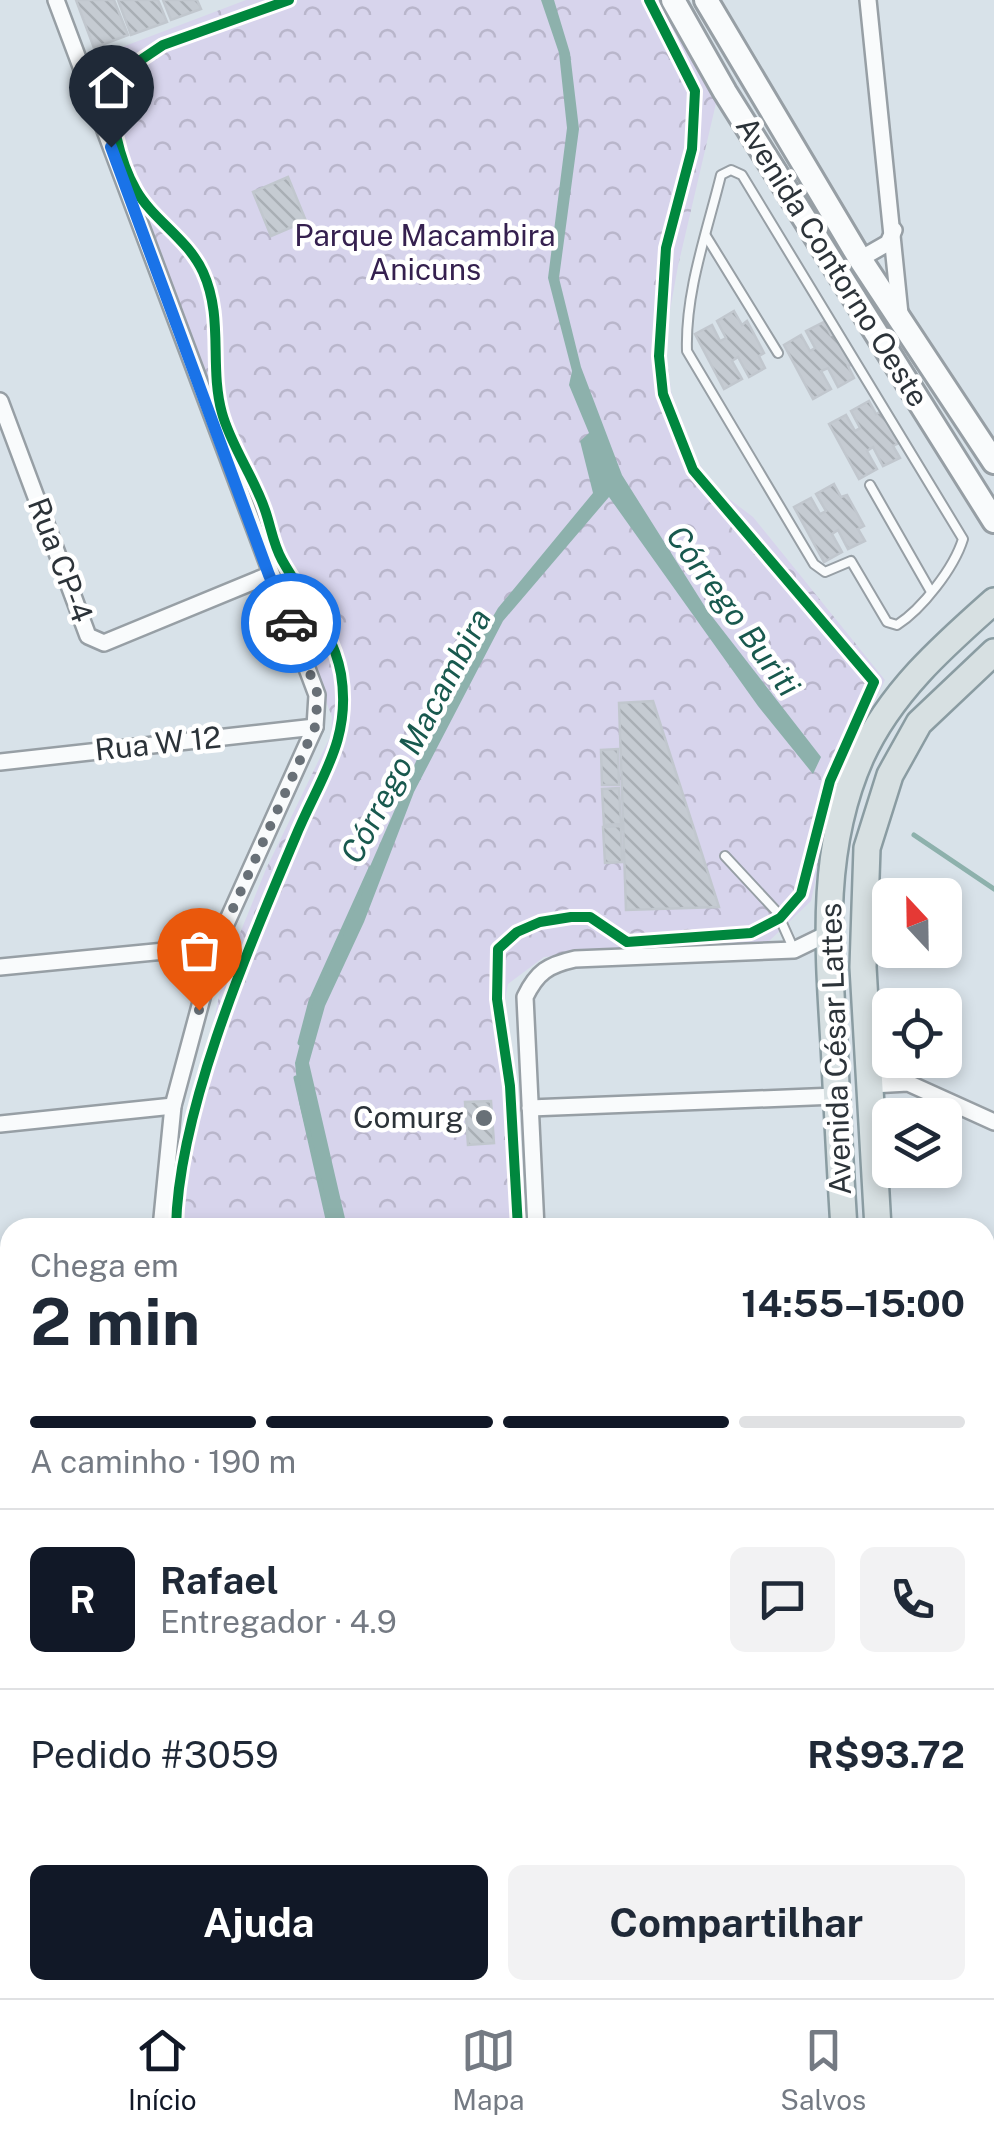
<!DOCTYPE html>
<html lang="pt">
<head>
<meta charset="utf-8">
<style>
  body { margin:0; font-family:"Public Sans",sans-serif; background:#f2f2f3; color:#1f2937; height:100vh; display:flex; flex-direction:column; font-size:38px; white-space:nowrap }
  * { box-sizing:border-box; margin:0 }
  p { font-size:32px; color:#747a83 }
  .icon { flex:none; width:55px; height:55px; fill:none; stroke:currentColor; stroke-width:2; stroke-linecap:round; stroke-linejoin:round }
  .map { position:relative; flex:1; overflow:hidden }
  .panel { position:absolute; left:0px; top:1218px; width:995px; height:782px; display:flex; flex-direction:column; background:#fff; border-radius:30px 30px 0 0; box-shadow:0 5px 15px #0003 }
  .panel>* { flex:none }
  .needle { width:65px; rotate:338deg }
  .buttons { position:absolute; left:872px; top:878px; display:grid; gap:20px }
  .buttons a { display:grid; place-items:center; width:90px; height:90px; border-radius:15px; background:#fff; box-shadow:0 5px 15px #0003; font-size:50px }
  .pin { position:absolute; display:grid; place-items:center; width:85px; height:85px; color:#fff; margin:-102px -42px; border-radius:50% 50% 50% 0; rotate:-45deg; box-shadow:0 0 10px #0007 }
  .pin .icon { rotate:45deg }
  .courier { position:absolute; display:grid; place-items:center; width:100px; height:100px; margin:-50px; border:8px solid #1a73e8; border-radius:50%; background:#fff; color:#222; box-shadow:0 2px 12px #0007 }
  .headline em { font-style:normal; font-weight:700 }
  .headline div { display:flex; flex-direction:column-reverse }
  .headline { display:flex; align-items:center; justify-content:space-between; height:170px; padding:0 30px }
  h1 { font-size:65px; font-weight:700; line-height:75px }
  .bar { display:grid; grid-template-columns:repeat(4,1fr); gap:15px 10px; align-content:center; height:120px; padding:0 30px }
  .bar i { height:12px; border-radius:8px; background:#e0e1e3 }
  .bar .selected { background:#111827 }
  .bar p { grid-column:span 4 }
  .line { display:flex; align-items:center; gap:25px; padding:0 30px; border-top:2px solid #e0e1e3 }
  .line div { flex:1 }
  .round { display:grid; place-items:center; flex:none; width:105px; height:105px; border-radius:15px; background:#f2f2f3 }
  .primary-button { display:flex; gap:20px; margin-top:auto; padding:20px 30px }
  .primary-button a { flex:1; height:115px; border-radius:15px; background:#111827; color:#fff; font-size:40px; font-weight:700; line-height:115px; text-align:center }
  .primary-button a+a { background:#f2f2f3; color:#1f2937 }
  .menu { display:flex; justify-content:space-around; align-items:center; height:140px; border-top:2px solid #e0e1e3; background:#fff; font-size:28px; color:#747a83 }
  .menu a { display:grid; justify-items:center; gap:5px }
  .menu .selected { color:#111827 }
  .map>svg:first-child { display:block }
  .park { fill:url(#park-crowns) }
  .water { fill:#8db1ac }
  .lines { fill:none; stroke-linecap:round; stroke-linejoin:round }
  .stream { stroke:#8db1ac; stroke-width:5 }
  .building { fill:url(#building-back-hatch); stroke:#c1c7ce; stroke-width:2.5 }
  .lane-casing { stroke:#979fa5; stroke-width:12 }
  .street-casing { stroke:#979fa5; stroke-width:20 }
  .secondary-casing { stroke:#979fa5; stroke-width:28 }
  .primary-casing { stroke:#8a9ca2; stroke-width:30 }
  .lane { stroke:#f9fbfc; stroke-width:8 }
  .street { stroke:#f9fbfc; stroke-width:15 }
  .secondary { stroke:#f9fbfc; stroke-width:22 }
  .primary { stroke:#d7e0e2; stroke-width:25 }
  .cycleway-casing { stroke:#fff; stroke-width:16 }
  .cycleway { stroke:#00873e; stroke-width:10 }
  .done { stroke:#687077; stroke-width:10; stroke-dasharray:0 18 }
  .route { stroke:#1a73e8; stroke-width:12 }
  .poi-dot { fill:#687077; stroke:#fff; stroke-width:4 }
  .labels { text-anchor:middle; stroke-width:9; stroke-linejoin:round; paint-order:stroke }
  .park-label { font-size:30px; fill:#35204f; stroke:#fff }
  .street-label { font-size:30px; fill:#2c3339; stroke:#fff }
  .poi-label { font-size:30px; fill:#2c3339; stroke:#fff; text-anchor:end }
  .water-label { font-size:32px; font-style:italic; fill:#18594e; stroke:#fff }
</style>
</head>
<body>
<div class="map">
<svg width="994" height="1998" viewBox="0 0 994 1998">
  <defs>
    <pattern id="park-crowns" width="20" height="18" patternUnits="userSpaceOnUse" patternTransform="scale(2.5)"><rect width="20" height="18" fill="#d7d4ec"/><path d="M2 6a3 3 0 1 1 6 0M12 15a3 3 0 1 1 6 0" fill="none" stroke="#b9b6cb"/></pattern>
    <pattern id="building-back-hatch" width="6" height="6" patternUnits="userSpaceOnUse" patternTransform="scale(2.5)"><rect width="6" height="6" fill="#c5cbd2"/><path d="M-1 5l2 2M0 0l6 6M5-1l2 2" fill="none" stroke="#a9afb5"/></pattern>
  </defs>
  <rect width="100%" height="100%" fill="#d8e2e9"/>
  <g class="park">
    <path d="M246,0H661L717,99L678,266L665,338L671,391L697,461L720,492L753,517L885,680L855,742L831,810L811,901L766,944L544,957L508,984L502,1014L520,1227H167L225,970L266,869L331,735L332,717L132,191L88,60Z"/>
    <path d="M256,1990H453L446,1998H221Z"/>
  </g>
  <path class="water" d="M541,0H554L570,53L579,129L559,278L581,367L622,475L707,610L821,757L813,774L758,706L609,497L503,621L414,792L364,922L325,1006L309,1063L347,1227H330L299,1102L295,1063L311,1001L421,750L475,647L498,608L593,493L580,441L589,433L569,385L572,371L548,278L567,128L559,53Z"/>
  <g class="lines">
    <g class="stream">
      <path d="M914,835L994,889"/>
      <path d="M300,1043L311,1001L371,868"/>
      <path d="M296,1078L330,1228"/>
    </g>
  </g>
  <g class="building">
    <path d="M76,0H114L128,35L94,48Z"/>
    <path d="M118,0H158L167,22L131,35Z"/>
    <path d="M163,0H197L201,9L171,20Z"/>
    <path d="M288,177L306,221L271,236L253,192Z"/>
    <path d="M734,311L742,325L747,321L764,353L759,356L765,368L749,377L738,357L732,361L742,379L724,389L695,334L712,325L720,341L726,338L717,321Z"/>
    <path d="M824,322L831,335L836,332L854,364L848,366L854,378L838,387L828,368L821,371L831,389L813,399L784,345L801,335L810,351L815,348L806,331Z"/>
    <path d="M869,401L876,414L882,411L899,443L893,446L900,458L883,466L873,447L867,451L877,469L859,479L829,424L846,415L855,431L860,428L851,411Z"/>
    <path d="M834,484L841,497L847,495L864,526L858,529L865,541L848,549L838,530L832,534L842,552L824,562L794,507L811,498L820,514L826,511L816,494Z"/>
    <path d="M653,701L719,907L626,910L619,703Z"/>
    <path d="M618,749L619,785H602L601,750Z"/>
    <path d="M619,788L621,824L604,825L602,789Z"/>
    <path d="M621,826L622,862L605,863L603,827Z"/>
    <path d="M491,1101L494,1143L468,1145L465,1102Z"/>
  </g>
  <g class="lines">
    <g class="lane-casing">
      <g id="lane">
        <path d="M731,170L742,175L963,539C954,568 922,609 897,625L887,622L851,561L825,572L814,564L687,351C685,292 707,232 721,175Z"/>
        <path d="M706,236L778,353"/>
        <path d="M870,485L930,590"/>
        <path d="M725,856L777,912L794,950"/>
      </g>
    </g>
    <g class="street-casing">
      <g id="street">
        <path d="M56,0L317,695L315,727L216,946L173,1106L161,1228"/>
        <path d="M868,0L900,314"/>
        <path d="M860,259L888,243L894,230"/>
        <path d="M0,401L88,636L104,643L269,575"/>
        <path d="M0,762L315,727"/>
        <path d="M0,967L216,946"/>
        <path d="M872,1085L908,1083L994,1122"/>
        <path d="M530,1108L836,1096"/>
        <path d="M0,1124L173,1106"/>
        <path d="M536,1228L525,997C537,972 548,965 575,959L794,950L827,934"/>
        <path d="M985,1290L994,1289"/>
        <path d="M0,1362L10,1363"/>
        <path d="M0,1432L10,1406"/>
        <path d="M0,1679L10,1683"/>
        <path d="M575,1990V1998"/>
        <path d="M498,1998L503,1990"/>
      </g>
    </g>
    <g class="secondary-casing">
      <g id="secondary">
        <path d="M673,0L725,92L994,521"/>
        <path d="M706,0L860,259L994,462"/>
        <path d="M985,1857H994"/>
        <path d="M0,1892L10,1896"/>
        <path d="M0,1928L10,1932"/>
        <path d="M67,1990L78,1998"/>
        <path d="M132,1998L143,1990"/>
      </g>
    </g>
    <g class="primary-casing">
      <g id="primary">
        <path d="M844,1228C840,1166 837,1105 834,1044C828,947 820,849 861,757C890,693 942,647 994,601"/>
        <path d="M878,1228L863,967L867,848L890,775L919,723L994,652"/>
        <path d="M874,1990V1998"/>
        <path d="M907,1990V1998"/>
      </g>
    </g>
    <use href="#lane" class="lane"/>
    <use href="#street" class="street"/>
    <use href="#secondary" class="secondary"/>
    <use href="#primary" class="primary"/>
    <g class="cycleway-casing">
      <g id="cycleway">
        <path d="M176,1228C178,1111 249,947 295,838C319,779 352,741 341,674C333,629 303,598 282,560C273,544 271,527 265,510C254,477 231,446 222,413C209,366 224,318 203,272C188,239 153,220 136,190C119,160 109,114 111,80L163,45L289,0"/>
        <path d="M518,1228L510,1086L497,999L498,949L517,932L540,922L571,917H590L627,942L751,933L780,918L801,894L830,781L874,682L693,470L663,394L659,356L666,248L692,149L695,91L649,0"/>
      </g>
    </g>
    <use href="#cycleway" class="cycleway"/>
  </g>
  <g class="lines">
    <path class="done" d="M199,1010L216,946L315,727L318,695L291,623"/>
    <path class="route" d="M111,147L269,575L291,623"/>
  </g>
  <circle class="poi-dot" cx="484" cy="1118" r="10"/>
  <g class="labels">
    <g class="park-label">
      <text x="425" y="246">Parque Macambira<tspan x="425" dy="34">Anicuns</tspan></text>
    </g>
    <g class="street-label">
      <text transform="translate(832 262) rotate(58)" y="10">Avenida Contorno Oeste</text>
      <text transform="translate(60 560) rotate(69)" y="10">Rua CP-4</text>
      <text transform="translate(158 744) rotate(-6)" y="10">Rua W 12</text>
      <text transform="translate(836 1049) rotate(-92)" y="10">Avenida César Lattes</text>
    </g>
    <g class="poi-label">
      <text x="464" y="1128">Comurg</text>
    </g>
    <g class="water-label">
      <text transform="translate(733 611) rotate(54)" y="11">Córrego Buriti</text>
      <text transform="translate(416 736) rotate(-62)" y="11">Córrego Macambira</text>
    </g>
  </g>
</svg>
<div class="buttons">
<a><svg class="needle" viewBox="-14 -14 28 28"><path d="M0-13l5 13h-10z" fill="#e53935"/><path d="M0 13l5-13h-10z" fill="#747a83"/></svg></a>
<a><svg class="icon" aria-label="locate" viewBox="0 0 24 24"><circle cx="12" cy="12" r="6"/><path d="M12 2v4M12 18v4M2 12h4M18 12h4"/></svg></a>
<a><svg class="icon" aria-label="layers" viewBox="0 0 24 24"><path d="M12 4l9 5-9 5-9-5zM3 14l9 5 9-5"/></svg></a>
</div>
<div class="pin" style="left:199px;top:1010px;background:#ea580c"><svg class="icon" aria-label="bag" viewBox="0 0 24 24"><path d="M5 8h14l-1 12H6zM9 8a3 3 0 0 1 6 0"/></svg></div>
<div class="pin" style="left:111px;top:147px;background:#1f2937"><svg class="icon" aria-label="home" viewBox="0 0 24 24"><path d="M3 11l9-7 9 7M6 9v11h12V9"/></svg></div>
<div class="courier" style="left:291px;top:623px"><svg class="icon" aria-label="car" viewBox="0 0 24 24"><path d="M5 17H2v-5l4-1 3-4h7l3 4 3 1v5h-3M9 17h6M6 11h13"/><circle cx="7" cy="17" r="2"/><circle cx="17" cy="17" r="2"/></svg></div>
<section class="panel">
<div class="headline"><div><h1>2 min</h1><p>Chega em</p></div><em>14:55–15:00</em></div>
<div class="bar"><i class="selected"></i><i class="selected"></i><i class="selected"></i><i></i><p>A caminho · 190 m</p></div>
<div class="line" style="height:180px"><b class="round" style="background:#111827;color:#fff">R</b><div><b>Rafael</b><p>Entregador · 4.9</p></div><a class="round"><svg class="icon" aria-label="chat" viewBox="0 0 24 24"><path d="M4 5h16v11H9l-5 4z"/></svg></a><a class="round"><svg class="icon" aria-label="phone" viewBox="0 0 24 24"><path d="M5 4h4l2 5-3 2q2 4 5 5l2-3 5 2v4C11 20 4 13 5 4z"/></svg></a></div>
<div class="line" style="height:130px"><div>Pedido #3059</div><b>R$93.72</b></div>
<div class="primary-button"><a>Ajuda</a><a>Compartilhar</a></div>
</section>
</div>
<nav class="menu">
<a class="selected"><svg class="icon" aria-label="home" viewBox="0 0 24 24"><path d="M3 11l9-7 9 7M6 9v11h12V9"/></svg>Início</a>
<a><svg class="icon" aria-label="map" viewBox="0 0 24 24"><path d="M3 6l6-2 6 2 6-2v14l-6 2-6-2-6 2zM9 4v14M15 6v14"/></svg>Mapa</a>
<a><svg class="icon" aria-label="saved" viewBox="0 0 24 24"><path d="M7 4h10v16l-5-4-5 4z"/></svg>Salvos</a>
</nav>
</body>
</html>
